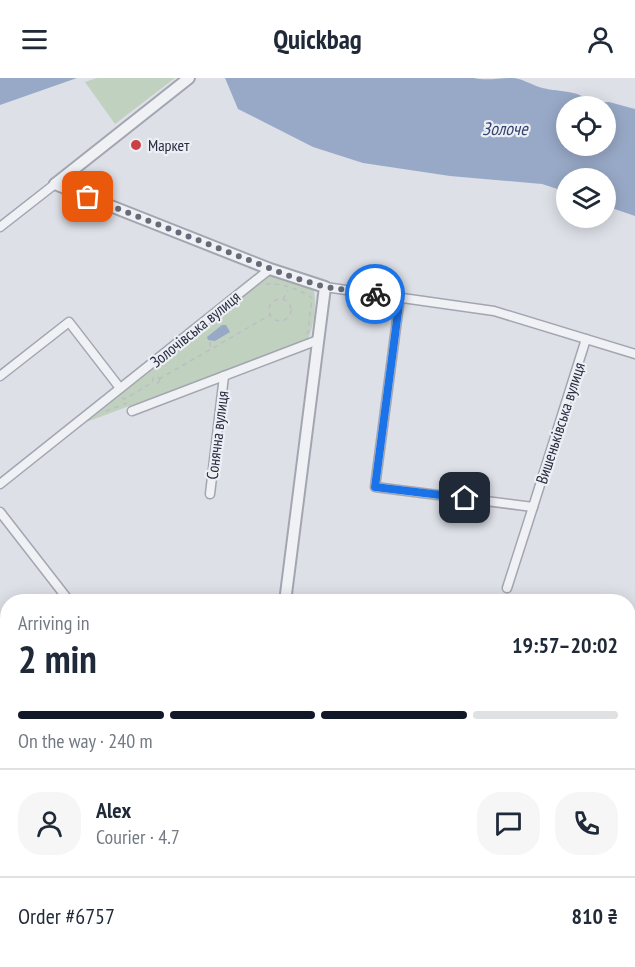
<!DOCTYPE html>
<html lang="en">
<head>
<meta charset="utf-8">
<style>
  body { margin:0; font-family:"PT Sans Narrow",sans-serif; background:#f6f6f7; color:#1f2937; height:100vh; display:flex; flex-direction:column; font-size:22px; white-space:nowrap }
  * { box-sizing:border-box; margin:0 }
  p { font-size:20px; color:#747a83 }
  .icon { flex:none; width:33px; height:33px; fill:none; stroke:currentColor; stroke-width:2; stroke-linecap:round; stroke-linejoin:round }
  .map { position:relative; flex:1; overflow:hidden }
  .sheet { position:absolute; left:0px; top:516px; width:636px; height:374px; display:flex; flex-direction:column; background:#fff; border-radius:24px 24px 0 0; box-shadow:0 3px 15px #0003 }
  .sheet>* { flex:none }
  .buttons { position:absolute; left:556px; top:18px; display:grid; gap:12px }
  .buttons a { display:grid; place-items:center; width:60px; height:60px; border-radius:50%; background:#fff; box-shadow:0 3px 15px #0003; font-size:30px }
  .pin { position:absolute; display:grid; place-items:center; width:51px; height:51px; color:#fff; margin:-26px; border-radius:12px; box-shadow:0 3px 9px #0006 }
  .courier { position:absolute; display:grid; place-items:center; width:60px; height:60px; margin:-30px; border:4px solid #1a73e8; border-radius:50%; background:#fff; color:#222; box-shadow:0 2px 8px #0007 }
  .head em { font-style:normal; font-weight:700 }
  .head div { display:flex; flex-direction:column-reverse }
  .head { display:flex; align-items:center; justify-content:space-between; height:102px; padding:0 18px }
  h1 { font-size:39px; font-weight:700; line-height:45px }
  .bar { display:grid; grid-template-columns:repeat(4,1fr); gap:9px 6px; align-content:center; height:72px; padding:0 18px }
  .bar i { height:8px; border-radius:4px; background:#e0e1e3 }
  .bar .active { background:#111827 }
  .bar p { grid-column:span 4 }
  .line { display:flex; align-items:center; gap:15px; padding:0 18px; border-top:2px solid #e0e1e3 }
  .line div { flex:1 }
  .round { display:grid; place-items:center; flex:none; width:63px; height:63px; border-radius:24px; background:#f6f6f7 }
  header { display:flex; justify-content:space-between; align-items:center; height:78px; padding:0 18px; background:#fff; font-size:27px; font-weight:700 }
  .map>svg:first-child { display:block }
  .green { fill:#c1d1bf }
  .water { fill:#98a9c7; fill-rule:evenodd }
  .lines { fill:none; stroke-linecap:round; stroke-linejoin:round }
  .service-casing { stroke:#a3a6b1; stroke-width:7 }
  .minor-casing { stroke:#a3a6b1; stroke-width:11 }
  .tertiary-casing { stroke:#a3a6b1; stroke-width:14 }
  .path { stroke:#bcbec5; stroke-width:1.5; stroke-dasharray:4.5 4.5; stroke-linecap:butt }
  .service { stroke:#f0f1f5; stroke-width:4 }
  .minor { stroke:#f0f1f5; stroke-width:8 }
  .tertiary { stroke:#f0f1f5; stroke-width:10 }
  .done { stroke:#676b79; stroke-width:6; stroke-dasharray:0 10.8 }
  .route { stroke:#1a73e8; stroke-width:8 }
  .poi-dot { fill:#cc4244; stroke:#edeff5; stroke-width:2 }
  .labels { text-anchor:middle; stroke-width:4.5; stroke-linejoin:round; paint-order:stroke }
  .poi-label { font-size:16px; fill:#272c3e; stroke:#edeff5; text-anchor:start }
  .street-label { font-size:16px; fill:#272c3e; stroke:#edeff5 }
  .water-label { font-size:18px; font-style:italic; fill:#324571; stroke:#edeff5 }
</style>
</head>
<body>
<header><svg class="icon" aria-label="menu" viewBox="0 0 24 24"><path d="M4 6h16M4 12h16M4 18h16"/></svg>Quickbag<svg class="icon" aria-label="person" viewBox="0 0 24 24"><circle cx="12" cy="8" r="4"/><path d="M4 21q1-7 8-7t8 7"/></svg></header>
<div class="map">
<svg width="635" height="889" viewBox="0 0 635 889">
  <rect width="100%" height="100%" fill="#dde0e7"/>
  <g class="green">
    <path d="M97,0H175L115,46L85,4Z"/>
    <path d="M271,194L312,207C318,218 314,252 307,262L81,346Z"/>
    <path d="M0,662L8,671L7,700L3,707L8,720V882H231L229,889H0Z"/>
  </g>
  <g class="water">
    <path d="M0,0H77L0,27Z"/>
    <path d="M225,0H474C486,3 499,0 512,0C521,0 530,6 539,9C558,15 576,10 592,25L609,24L635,31V138L606,128V100H567V114L542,106L450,98L363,85L313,69L238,31ZM567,28H606V68H567Z"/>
    <path d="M222,247H226L230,254L215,263L208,262L207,259Z"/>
    <path d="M0,538L7,547V671L0,662Z"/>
    <path d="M0,794L8,797L7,839L3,842L0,849Z"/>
    <path d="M0,856V860L7,867L8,882H23L35,889H0Z"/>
    <path d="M378,882H510L517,889H384Z"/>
  </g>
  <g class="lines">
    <g class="service-casing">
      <path id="service" d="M0,730L8,734"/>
    </g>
    <g class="minor-casing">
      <g id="minor">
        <path d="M0,149L55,106"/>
        <path d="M325,209L494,233L635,276"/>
        <path d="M400,219L375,409L533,429L586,261"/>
        <path d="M0,298L69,244L120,310"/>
        <path d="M132,333L318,262"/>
        <path d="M0,406L270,191"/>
        <path d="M210,416L224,298"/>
        <path d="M0,434L70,524"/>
        <path d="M507,510L533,429"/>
        <path d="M504,524H506"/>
        <path d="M628,577L633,563"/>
        <path d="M628,855L635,860"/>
      </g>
    </g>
    <g class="tertiary-casing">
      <g id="tertiary">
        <path d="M55,106L270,191L325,209L285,524"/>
        <path d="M55,106L189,0"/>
        <path d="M234,889L237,882"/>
      </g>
    </g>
    <g class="path">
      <path d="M266,206C278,204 302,212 312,220L308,254L305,257"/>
      <path d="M283,221L288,212"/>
      <circle cx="280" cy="232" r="11"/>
      <path d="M210,264V270"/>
      <circle cx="156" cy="302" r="3.5"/>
      <path d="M159,301L270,237"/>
      <path d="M122,320L125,321L153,304"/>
      <path d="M106,333L127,325"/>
      <path d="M50,882L56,884L61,889"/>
      <path d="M139,882L141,889"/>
      <path d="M79,889L84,882"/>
    </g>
    <use href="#service" class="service"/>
    <use href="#minor" class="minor"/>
    <use href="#tertiary" class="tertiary"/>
  </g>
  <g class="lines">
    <path class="done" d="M88,119L292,199L325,209L375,216"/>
    <path class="route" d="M375,216L400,219L375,409L465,420"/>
  </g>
  <circle class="poi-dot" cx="136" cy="67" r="6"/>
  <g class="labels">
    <g class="poi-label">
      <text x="148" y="73">Маркет</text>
    </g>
    <g class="street-label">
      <text transform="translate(195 251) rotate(-39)" y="6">Золочівська вулиця</text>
      <text transform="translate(560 345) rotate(-72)" y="6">Вишеньківська вулиця</text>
      <text transform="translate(217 357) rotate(-83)" y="6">Сонячна вулиця</text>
    </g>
    <g class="water-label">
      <text x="505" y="57">Золоче</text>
    </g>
  </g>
</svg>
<div class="buttons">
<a><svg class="icon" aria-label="locate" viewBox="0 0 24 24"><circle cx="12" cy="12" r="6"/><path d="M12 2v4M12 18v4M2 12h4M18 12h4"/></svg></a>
<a><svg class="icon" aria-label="layers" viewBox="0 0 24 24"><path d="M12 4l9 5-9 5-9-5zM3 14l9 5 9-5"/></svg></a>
</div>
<div class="pin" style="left:88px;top:119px;background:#ea580c"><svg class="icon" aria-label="bag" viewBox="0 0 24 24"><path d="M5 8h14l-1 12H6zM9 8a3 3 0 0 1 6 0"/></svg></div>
<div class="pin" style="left:465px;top:420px;background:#1f2937"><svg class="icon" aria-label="home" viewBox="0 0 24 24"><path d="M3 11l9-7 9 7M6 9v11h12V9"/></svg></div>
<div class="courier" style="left:375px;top:216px"><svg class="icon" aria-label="bike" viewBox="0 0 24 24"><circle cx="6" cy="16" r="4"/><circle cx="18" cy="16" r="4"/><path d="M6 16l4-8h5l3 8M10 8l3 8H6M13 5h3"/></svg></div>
<section class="sheet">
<div class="head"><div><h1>2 min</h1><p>Arriving in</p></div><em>19:57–20:02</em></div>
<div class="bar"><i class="active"></i><i class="active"></i><i class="active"></i><i></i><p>On the way · 240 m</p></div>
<div class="line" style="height:108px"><a class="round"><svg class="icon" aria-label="person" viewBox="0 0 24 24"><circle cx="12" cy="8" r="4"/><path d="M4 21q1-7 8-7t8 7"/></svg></a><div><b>Alex</b><p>Courier · 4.7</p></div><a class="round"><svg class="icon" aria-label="chat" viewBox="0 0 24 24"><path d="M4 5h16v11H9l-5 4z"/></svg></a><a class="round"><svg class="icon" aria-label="phone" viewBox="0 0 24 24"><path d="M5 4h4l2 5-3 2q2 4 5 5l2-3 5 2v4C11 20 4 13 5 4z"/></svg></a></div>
<div class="line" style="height:78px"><div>Order #6757</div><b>810 ₴</b></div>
</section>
</div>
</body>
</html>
